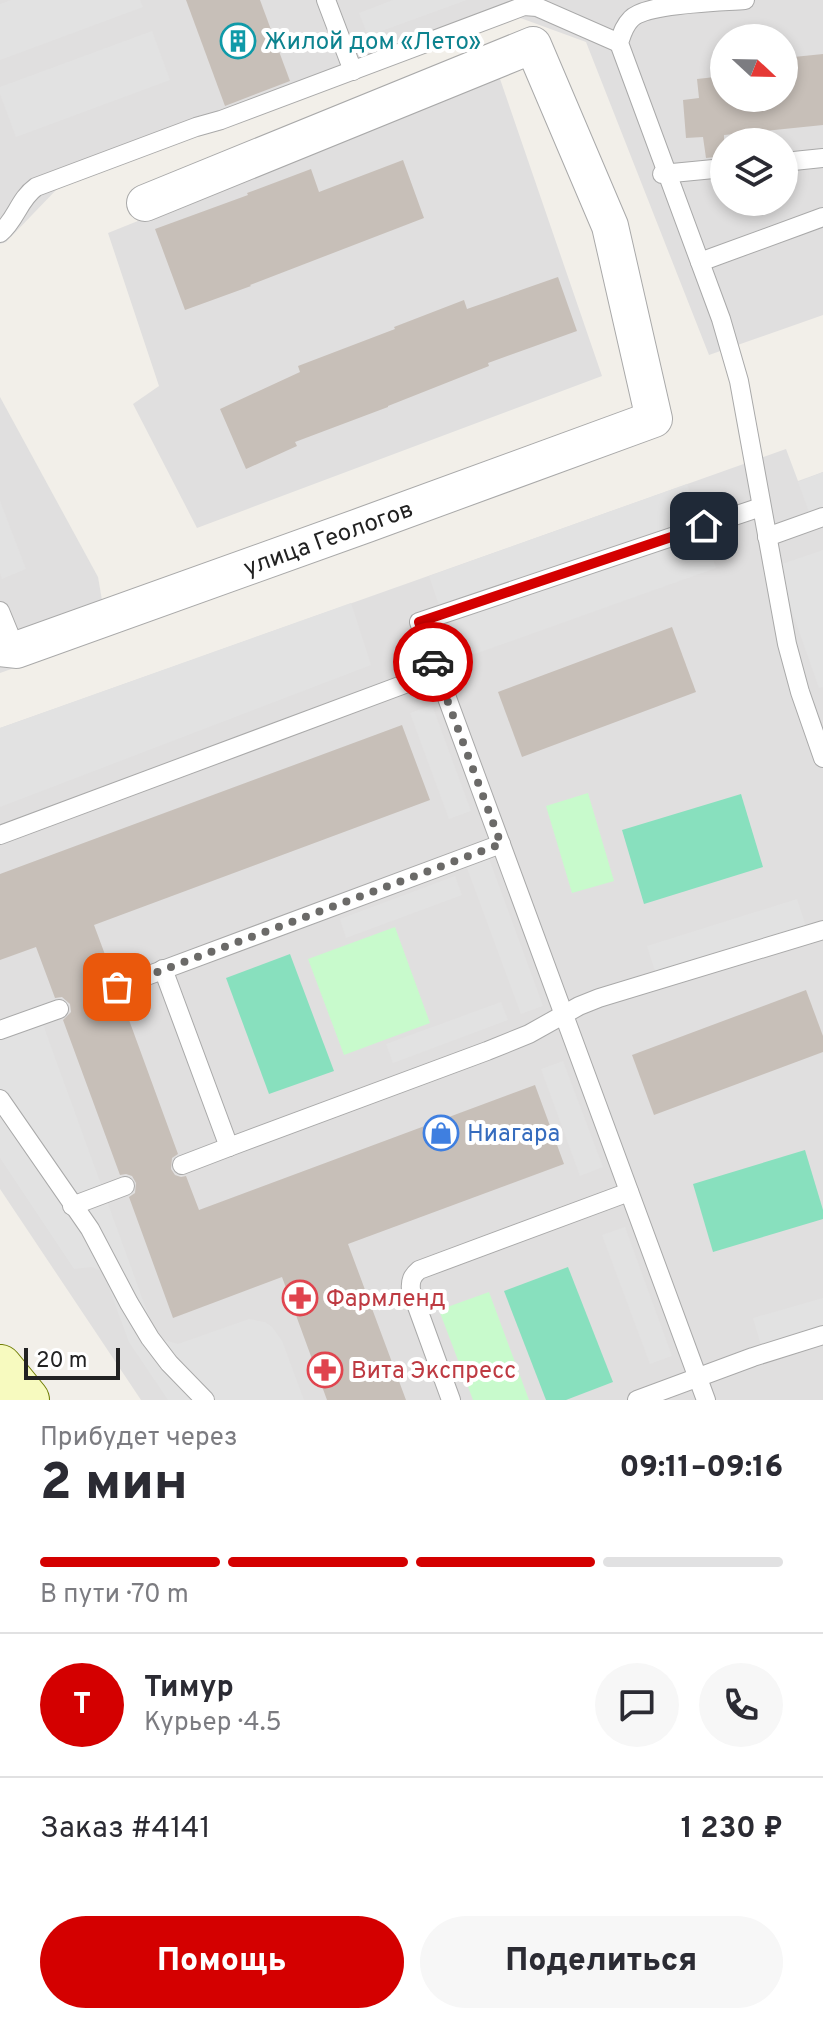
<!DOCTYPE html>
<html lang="ru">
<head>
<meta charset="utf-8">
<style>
  body { margin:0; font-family:Overpass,sans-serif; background:#f7f7f7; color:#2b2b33; height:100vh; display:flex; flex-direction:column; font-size:30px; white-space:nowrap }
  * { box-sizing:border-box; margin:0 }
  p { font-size:26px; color:#7c7c81 }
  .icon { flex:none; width:44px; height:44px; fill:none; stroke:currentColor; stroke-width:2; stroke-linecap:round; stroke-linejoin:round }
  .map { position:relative; height:1400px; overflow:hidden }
  .panel { display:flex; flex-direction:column; background:#fff; flex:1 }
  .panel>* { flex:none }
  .needle { width:52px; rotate:112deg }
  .buttons { position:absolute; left:710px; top:24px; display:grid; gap:16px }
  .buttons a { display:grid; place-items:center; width:88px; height:88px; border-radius:50%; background:#fff; box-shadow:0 4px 12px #0003; font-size:40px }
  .scale { position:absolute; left:24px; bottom:20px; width:96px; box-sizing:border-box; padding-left:8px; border:4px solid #222; border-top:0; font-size:22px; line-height:28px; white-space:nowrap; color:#222; -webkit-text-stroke:6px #fff; paint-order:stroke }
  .pin { position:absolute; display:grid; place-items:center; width:68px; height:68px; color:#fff; margin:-34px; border-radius:16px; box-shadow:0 4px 12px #0006 }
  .courier { position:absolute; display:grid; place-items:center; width:80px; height:80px; margin:-40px; border:6px solid #d40000; border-radius:50%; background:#fff; color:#222; box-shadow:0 2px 10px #0007 }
  .headline em { font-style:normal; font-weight:800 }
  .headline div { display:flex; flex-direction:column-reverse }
  .headline { display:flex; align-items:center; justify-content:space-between; height:136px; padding:0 40px }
  h1 { font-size:52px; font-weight:800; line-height:60px }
  .bar { display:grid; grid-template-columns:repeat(4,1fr); gap:12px 8px; align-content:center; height:96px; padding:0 40px }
  .bar i { height:10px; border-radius:6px; background:#e1e1e2 }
  .bar .on { background:#d40000 }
  .bar p { grid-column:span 4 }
  .line { display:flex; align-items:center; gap:20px; padding:0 40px; border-top:2px solid #e1e1e2 }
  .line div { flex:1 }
  .round { display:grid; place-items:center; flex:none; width:84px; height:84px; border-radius:42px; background:#f7f7f7 }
  .action { display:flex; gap:16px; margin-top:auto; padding:16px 40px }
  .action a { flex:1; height:92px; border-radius:48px; background:#d40000; color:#fff; font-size:32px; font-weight:800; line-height:92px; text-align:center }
  .action a+a { background:#f7f7f7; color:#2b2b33 }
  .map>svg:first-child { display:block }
  .residential { fill:#e0dfdf; fill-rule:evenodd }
  .park { fill:#c8facc }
  .pitch { fill:#88e0be }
  .parking { fill:#e2e2e2 }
  .building { fill:#c7bfb8 }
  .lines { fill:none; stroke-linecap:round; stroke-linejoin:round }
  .service-casing { stroke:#a9a9a9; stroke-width:20 }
  .minor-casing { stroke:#a9a9a9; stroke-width:38 }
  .secondary-casing { stroke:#707d05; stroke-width:46 }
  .service { stroke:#fff; stroke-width:18 }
  .minor { stroke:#fff; stroke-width:36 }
  .secondary { stroke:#f7fabf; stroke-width:44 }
  .done { stroke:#6b6a68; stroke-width:8; stroke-dasharray:0 14.4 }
  .route { stroke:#d40000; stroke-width:10 }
  .labels { text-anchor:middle; stroke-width:8; stroke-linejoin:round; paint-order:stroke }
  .culture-label { font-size:24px; fill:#0d838f; stroke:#fff; text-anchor:start }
  .street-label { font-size:24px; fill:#222; stroke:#fff }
  .shop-label { font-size:24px; fill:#366cbe; stroke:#fff; text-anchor:start }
  .health-label { font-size:24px; fill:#be3a42; stroke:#fff; text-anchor:start }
</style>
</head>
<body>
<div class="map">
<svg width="823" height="1400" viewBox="0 0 823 1400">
  <rect width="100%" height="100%" fill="#f2efe9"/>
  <g class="residential">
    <path d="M0,0H823V315L709,355L586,42L515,16L57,189L6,242L0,244ZM724,38H784V98H724ZM724,142H784V202H724Z"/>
    <path d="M499,76L602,376L197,528L133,404L159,386L108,233Z"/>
    <path d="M0,397L98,577L108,635L0,673Z"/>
    <path d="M786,449L798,481L823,472V1400H141L0,1189V728Z"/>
  </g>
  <g class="park">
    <path d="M588,793L614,881L572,893L546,806Z"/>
    <path d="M395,927L430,1023L344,1055L308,959Z"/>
    <path d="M489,1292L529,1400H473L439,1310Z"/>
  </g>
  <g class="pitch">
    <path d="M741,794L763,867L644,904L622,830Z"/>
    <path d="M290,954L334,1071L269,1094L226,978Z"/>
    <path d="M805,1150L823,1210V1219L713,1252L693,1184Z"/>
    <path d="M568,1267L613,1382L566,1400H546L504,1291Z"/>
  </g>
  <g class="parking">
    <path d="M11,0H140L143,7L0,60V4Z"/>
    <path d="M393,0H467L368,36L359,13Z"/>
    <path d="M152,31L170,80L16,137L0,94V87Z"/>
    <path d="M823,472V507L809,512L798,482Z"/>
    <path d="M687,484L716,568L458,660L429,576Z"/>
    <path d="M0,501L26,569L2,579L0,573Z"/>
    <path d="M823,550V687L819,688L776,566Z"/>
    <path d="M351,603L371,665L0,807V728Z"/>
    <path d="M432,705L471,811L449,819L410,713Z"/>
    <path d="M488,856L543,1006L521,1014L466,865Z"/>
    <path d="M455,876L462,895L346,938L340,919Z"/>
    <path d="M797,899L806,927L656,974L647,946Z"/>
    <path d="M501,1002L508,1020L393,1063L386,1044Z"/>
    <path d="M37,1008L153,1328L164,1340L178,1344L249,1319L265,1322L272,1327L282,1341L304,1400H168L129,1342L105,1277L101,1271L92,1267L74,1269L0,1158V1020Z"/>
    <path d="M563,1061L603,1167L580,1176L541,1069Z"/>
    <path d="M625,1227L672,1356L650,1364L602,1235Z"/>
    <path d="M823,1298V1326L761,1345L753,1318Z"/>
  </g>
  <g class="building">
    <path d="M186,0H260L290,81L225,106Z"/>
    <path d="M823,54V125L724,135V156L706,158L703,137L686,138L683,100L699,98L697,79L724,76V98H784V58Z"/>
    <path d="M403,160L424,218L250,285L251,286L185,310L155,229L248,195L247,193L311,169L319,192Z"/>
    <path d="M558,277L577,331L488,363L489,366L388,406V407L295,442L297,446L246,469L220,409L300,372L298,366L395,329L394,327L464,300L467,309Z"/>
    <path d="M672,627L696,692L522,757L498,692Z"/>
    <path d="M402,725L430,800L94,925L113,976L107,980L106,990L110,997L121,998L178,1154L172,1158L171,1169L175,1175L181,1177L186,1176L199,1210L535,1085L564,1164L348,1244L406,1400H327L282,1277L173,1318L129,1197L135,1193L136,1183L132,1176L126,1174L120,1175L63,1020L71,1012L70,1004L62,997L55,998L36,947L0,960V874Z"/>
    <path d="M806,990L823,1036V1052L654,1115L632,1055Z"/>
  </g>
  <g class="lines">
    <g class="service-casing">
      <g id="service">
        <path d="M326,0L353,71"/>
        <path d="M745,0C720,2 646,3 631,19C624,26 622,34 619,43L721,319L739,381L787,644L800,692L823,758"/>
        <path d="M784,162L823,158"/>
        <path d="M662,174L724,168"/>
        <path d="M0,233C16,220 19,199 36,187L196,127L221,120L524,6L537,7L619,43"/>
        <path d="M700,262L823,217"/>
        <path d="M767,537L823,517"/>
        <path d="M0,611L16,650"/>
        <path d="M0,835L437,672"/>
        <path d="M163,969L229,1147L487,1051L529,1034L579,1006L599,998L823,930"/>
        <path d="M117,987L501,844"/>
        <path d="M0,1030L59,1009"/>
        <path d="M0,1099L90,1229L129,1303L150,1338L169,1363L205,1400"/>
        <path d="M182,1165L229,1147"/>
        <path d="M72,1206L125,1186"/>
        <path d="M451,1400L411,1290C410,1281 412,1276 419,1270L629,1192"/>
        <path d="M637,1400L753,1357L823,1335"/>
        <path d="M706,1400L419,622L761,507"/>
      </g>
    </g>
    <g class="minor-casing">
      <path id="minor" d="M0,648L16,650L367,524L654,419L610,226L533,45L145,203"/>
    </g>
    <g class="secondary-casing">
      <path id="secondary" d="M0,1367L27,1400"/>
    </g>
    <use href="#service" class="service"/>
    <use href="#minor" class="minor"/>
    <use href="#secondary" class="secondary"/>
  </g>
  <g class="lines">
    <path class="done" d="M117,987L501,844L433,662"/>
    <path class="route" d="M433,662L419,622L704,526"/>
  </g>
  <defs>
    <g id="building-ring" transform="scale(1.8)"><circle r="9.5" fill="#fff" stroke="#0f9aa8" stroke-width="1.5"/><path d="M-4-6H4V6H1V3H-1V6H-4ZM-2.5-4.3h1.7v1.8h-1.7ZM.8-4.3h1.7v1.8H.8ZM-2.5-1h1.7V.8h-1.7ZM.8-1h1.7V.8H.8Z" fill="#0f9aa8"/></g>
    <g id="shop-ring" transform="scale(1.8)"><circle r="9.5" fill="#fff" stroke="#3f7fe0" stroke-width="1.5"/><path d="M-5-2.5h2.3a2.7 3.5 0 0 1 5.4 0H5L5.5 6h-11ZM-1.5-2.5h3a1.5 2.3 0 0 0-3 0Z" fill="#3f7fe0"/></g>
    <g id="pharmacy-ring" transform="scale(1.8)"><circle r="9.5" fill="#fff" stroke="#e0444e" stroke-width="1.5"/><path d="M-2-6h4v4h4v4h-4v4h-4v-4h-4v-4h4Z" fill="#e0444e"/></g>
  </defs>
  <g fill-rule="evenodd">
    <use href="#building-ring" x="238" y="41"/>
    <use href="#shop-ring" x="441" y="1133"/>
    <use href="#pharmacy-ring" x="300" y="1298"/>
    <use href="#pharmacy-ring" x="325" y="1370"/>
  </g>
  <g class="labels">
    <g class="culture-label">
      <text x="264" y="49">Жилой дом «Лето»</text>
    </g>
    <g class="street-label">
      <text transform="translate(328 538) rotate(-20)" y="8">улица Геологов</text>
    </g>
    <g class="shop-label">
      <text x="467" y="1141">Ниагара</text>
    </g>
    <g class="health-label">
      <text x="326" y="1306">Фармленд</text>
      <text x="351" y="1378">Вита Экспресс</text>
    </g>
  </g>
</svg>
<div class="buttons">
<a><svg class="needle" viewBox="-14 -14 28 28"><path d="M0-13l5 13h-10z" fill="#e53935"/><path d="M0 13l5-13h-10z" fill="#7c7c81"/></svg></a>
<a><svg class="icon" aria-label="layers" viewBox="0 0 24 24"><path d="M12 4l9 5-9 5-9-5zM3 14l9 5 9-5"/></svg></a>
</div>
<div class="scale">20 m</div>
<div class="pin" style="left:117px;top:987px;background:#ea580c"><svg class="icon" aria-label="bag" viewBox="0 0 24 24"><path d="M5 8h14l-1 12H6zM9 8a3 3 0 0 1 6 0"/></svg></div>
<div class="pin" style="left:704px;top:526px;background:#1f2937"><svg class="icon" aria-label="home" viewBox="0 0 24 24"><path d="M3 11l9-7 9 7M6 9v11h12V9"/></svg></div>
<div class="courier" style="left:433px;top:662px"><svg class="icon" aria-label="car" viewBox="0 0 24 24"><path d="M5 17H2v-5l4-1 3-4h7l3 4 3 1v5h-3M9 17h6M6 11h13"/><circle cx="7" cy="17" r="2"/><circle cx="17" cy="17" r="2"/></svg></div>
</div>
<section class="panel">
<div class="headline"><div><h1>2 мин</h1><p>Прибудет через</p></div><em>09:11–09:16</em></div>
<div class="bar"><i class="on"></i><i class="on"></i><i class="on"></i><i></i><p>В пути · 70 m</p></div>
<div class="line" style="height:144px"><b class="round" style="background:#d40000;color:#fff">Т</b><div><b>Тимур</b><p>Курьер · 4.5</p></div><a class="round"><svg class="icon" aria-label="chat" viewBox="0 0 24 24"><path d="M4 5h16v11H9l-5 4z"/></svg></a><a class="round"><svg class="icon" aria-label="phone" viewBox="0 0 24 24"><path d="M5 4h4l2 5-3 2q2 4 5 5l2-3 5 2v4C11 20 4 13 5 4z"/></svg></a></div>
<div class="line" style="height:104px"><div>Заказ #4141</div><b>1 230 ₽</b></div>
<div class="action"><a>Помощь</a><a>Поделиться</a></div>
</section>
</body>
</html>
